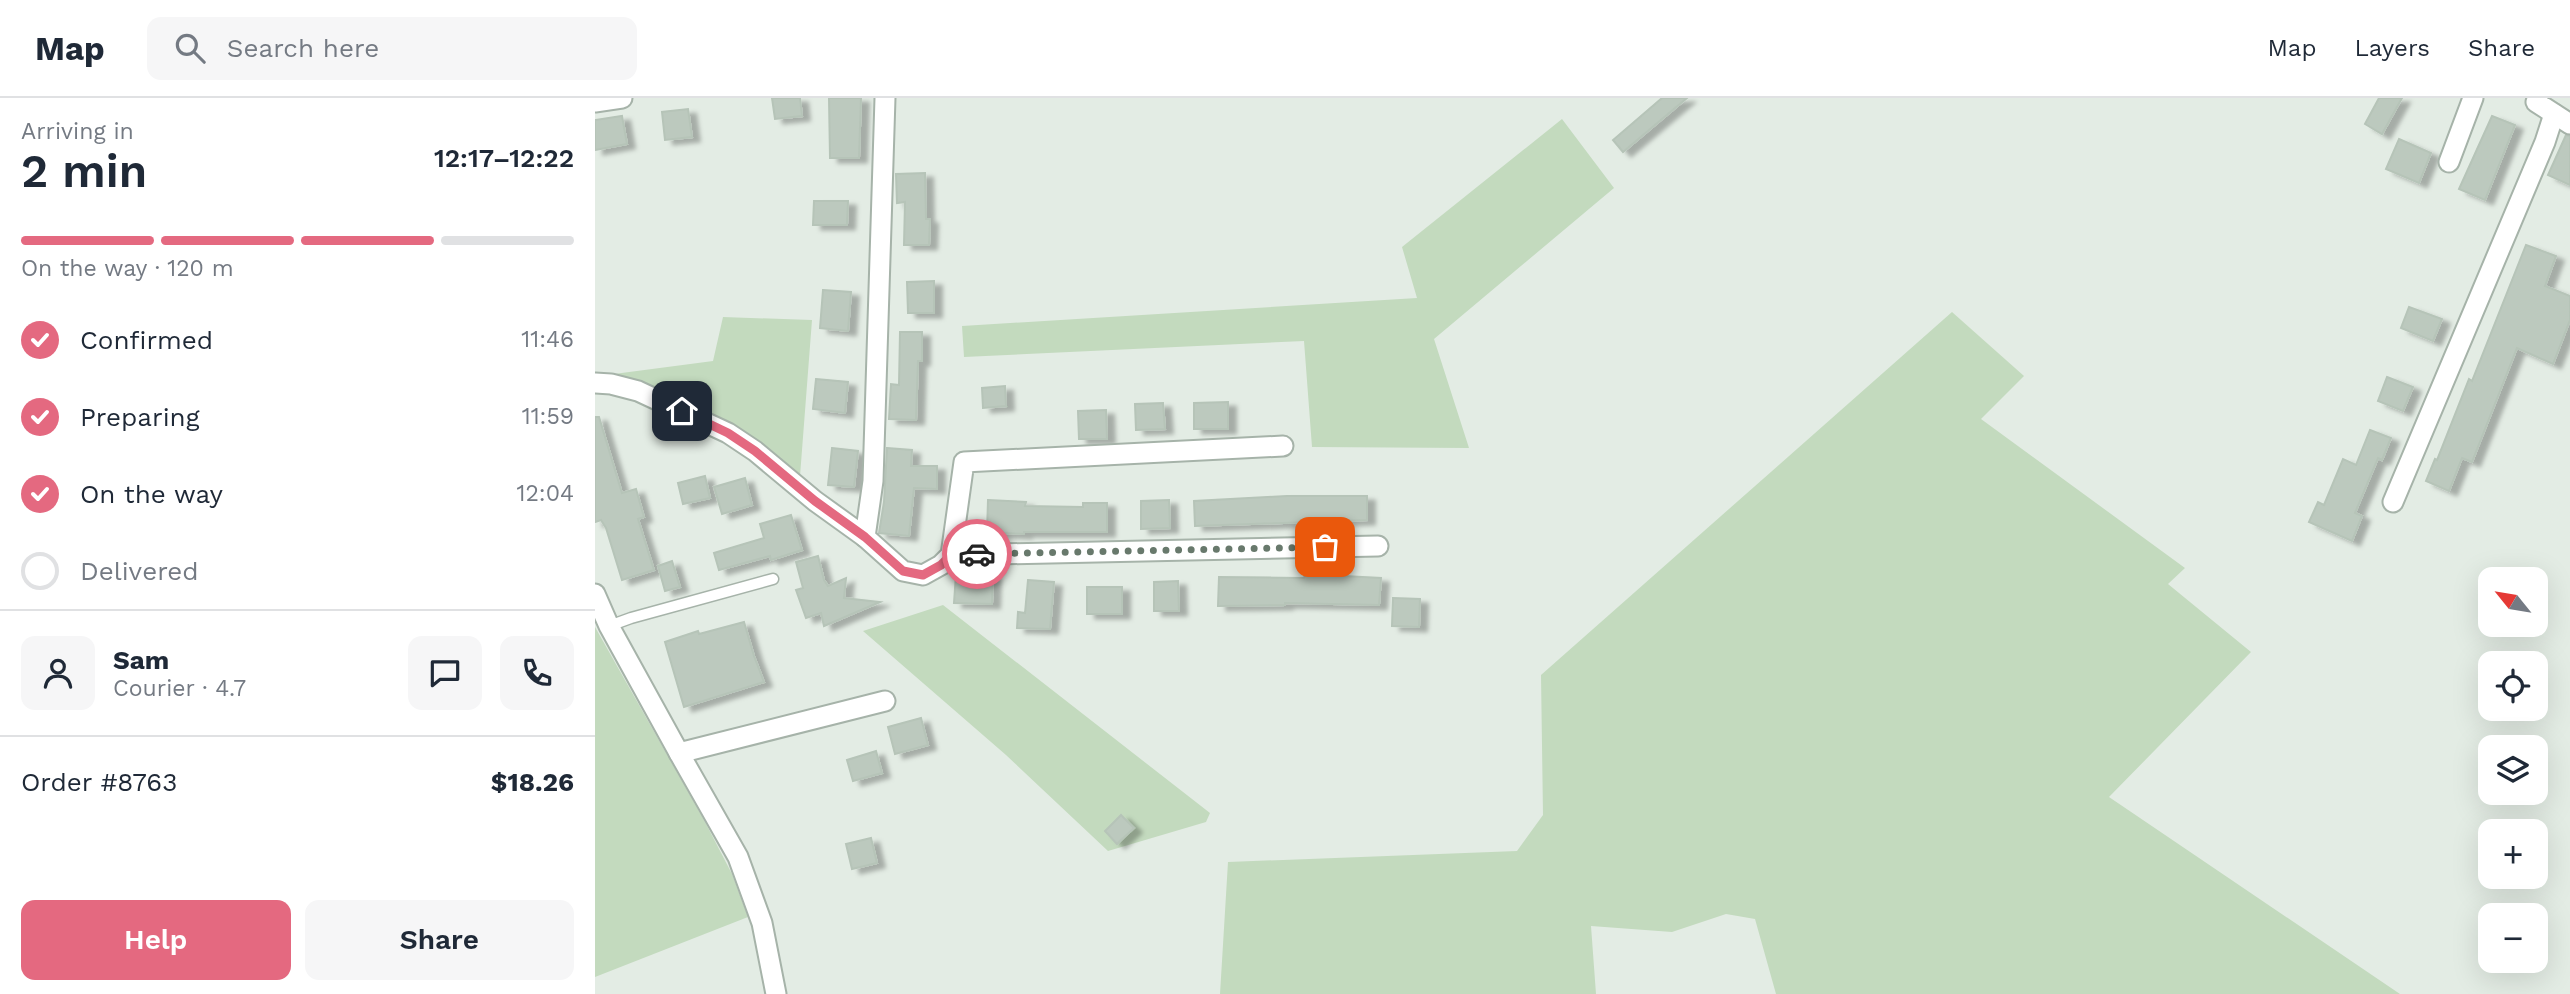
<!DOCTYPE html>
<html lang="en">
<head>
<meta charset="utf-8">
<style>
  body { margin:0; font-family:"Work Sans",sans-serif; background:#f6f6f7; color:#1f2937; height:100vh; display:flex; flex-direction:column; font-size:26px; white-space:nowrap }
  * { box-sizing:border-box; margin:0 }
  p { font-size:23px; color:#747a83 }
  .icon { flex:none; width:38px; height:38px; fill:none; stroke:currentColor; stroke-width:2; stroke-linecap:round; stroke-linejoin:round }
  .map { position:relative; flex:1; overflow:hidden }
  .panel { display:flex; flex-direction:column; background:#fff; width:595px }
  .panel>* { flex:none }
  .needle { width:46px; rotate:300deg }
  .buttons { position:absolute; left:1883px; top:469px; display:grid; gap:14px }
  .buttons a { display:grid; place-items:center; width:70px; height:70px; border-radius:14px; background:#fff; box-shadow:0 7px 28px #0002; font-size:35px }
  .pin { position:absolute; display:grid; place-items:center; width:60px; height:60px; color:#fff; margin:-30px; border-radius:14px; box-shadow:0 4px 10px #0006 }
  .courier { position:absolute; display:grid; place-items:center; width:70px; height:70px; margin:-35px; border:5px solid #e46980; border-radius:50%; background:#fff; color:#222; box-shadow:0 2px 9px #0007 }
  .head em { font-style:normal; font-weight:600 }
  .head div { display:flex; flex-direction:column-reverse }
  .head { display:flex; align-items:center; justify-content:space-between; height:119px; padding:0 21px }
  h1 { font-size:46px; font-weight:600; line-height:52px }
  .bar { display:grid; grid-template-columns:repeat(4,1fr); gap:10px 7px; align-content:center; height:84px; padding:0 21px }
  .bar i { height:9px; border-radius:5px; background:#e0e1e3 }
  .bar .current { background:#e46980 }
  .bar p { grid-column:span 4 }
  .line { display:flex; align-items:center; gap:18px; padding:0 21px; border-top:2px solid #e0e1e3 }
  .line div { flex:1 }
  .round { display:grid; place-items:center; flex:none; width:74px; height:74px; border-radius:14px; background:#f6f6f7 }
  ol { padding:0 21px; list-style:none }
  li { display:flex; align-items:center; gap:21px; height:77px }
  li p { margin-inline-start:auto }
  li .icon { padding:7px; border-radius:50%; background:#e46980; color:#fff; stroke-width:4 }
  li:last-child { color:#747a83 }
  li i { width:38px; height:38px; border:4px solid #e0e1e3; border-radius:50% }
  .button { display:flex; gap:14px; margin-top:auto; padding:14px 21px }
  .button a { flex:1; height:80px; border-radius:14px; background:#e46980; color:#fff; font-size:28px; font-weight:600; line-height:80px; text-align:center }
  .button a+a { background:#f6f6f7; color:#1f2937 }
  header { display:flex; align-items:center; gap:42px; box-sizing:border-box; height:98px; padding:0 35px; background:#fff; border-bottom:2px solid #e0e1e3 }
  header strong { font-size:33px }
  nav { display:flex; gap:38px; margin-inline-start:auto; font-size:24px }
  .search { width:490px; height:63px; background:#f6f6f7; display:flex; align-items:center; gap:18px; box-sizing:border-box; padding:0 24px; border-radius:14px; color:#747a83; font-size:26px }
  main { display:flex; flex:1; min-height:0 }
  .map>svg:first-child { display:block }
  .green { fill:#c3dabe }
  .building { fill:#bcc9be; stroke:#b6c4b8; stroke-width:2; filter:url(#shadow) }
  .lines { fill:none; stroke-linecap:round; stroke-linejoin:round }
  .lane-casing { stroke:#a6b3a9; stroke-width:13 }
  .street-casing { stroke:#a6b3a9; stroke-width:23 }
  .lane { stroke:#fff; stroke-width:10 }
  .street { stroke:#fff; stroke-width:19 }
  .done { stroke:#68796c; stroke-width:7; stroke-dasharray:0 12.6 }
  .route { stroke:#e46980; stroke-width:9 }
</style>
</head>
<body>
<header>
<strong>Map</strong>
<div class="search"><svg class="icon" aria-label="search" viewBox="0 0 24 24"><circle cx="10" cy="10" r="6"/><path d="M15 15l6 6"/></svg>Search here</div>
<nav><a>Map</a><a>Layers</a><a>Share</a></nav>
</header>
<main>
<section class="panel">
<div class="head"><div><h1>2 min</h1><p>Arriving in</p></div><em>12:17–12:22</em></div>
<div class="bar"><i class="current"></i><i class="current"></i><i class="current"></i><i></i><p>On the way · 120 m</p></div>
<ol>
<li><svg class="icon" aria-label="check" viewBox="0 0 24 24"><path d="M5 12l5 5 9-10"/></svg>Confirmed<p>11:46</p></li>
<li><svg class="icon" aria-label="check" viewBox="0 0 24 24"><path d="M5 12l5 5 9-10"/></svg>Preparing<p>11:59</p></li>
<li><svg class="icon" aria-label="check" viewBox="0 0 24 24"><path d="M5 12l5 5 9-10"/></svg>On the way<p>12:04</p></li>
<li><i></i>Delivered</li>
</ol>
<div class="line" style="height:126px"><a class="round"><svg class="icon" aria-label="person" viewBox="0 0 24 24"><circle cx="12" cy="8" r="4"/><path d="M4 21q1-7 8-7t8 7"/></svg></a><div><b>Sam</b><p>Courier · 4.7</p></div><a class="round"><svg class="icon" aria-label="chat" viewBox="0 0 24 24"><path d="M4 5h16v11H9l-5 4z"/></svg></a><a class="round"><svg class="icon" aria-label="phone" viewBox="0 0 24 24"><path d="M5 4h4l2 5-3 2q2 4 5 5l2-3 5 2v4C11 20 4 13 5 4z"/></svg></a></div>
<div class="line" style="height:91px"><div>Order #8763</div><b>$18.26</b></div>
<div class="button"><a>Help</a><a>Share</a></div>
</section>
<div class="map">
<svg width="1975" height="896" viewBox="0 0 1975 896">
  <defs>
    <filter id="shadow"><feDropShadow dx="8" dy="4.5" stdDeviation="2" flood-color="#0004"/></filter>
  </defs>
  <rect width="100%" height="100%" fill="#e3ece4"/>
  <g class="green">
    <path d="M967,21L1019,90L839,241L874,350L717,349L709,243L369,259L367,228L822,200L807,149Z"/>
    <path d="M1357,214L1429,278L1386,321L1590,470L1573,486L1656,554L1514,699L1805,896H1181L1160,821L1131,816L1077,834L996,828L1001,896H625L633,764L922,753L948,717L946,577Z"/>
    <path d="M128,219L217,222L205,378C190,366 175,351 158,340C116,312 67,293 19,276L118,263Z"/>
    <path d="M348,507L615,715L611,724L513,753L411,657L268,533Z"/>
    <path d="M0,529L109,722L137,776L153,819L0,879Z"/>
  </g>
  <g class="building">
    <path d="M177,0H205L207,18L180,21Z"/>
    <path d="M234,0H266L264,60H235Z"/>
    <path d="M1067,0H1092L1028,54L1018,42Z"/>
    <path d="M1784,0H1807L1787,36L1770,26Z"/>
    <path d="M93,11L97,39L70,42L67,14Z"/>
    <path d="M27,18L32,46L0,52V22Z"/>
    <path d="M1897,18L1920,27L1890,102L1864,91Z"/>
    <path d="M1971,37L1975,38V87L1953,77Z"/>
    <path d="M1804,41L1836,55L1824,85L1791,71Z"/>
    <path d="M330,75L331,121H335L334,147H309L310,104L302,105L301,76Z"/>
    <path d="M219,103H253L252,127H218Z"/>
    <path d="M1931,147L1961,158L1950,188L1975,198V222L1958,266L1922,250L1877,364L1867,360L1854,393L1831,383L1840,361L1842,362L1874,281L1877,283Z"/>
    <path d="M339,183V215H313L312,184Z"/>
    <path d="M228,192L256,194L253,233L225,230Z"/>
    <path d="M1814,209L1847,221L1838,243L1806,230Z"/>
    <path d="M305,234H327V263H323L321,322L294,321L296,286L304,287Z"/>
    <path d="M1792,279L1818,289L1808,313L1783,303Z"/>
    <path d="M221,281L253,284L250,315L218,311Z"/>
    <path d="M410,288L411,308L388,310L387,290Z"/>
    <path d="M633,304V331H599V305Z"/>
    <path d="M568,305L570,331L541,332L540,306Z"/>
    <path d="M511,312L512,341H484L483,313Z"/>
    <path d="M0,319H4L27,395L41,391L49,419L43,421L59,472L27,482L11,430L6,422L0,424Z"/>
    <path d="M1775,332L1796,340L1787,362L1783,360L1760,415L1767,418L1757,443L1714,424L1723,404L1729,407L1748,361L1761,367Z"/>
    <path d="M237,350L263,353L259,389L233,387Z"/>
    <path d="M292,350L317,352L316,368H342V391L319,390L314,438L284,435L289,404Z"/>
    <path d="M110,378L115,400L88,406L83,385Z"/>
    <path d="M150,380L157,407L127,416L119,389Z"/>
    <path d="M692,398H772V422L600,428L599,403Z"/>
    <path d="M393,402L431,404L430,408L488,409V405H512V434H429V436L392,434Z"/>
    <path d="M574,402L575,430L546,431V403Z"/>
    <path d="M196,417L207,452L176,462L175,458L124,472L119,455L169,440L165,426Z"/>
    <path d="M223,458L229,482L233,488L251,480L249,500L285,504L229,528L226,515L211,520L201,492L208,490L201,464Z"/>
    <path d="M77,463L85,489L70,493L63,468Z"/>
    <path d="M361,476L398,477L397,506L359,505Z"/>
    <path d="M710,476L786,480L784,507L690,505V507L623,508L624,479L709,480Z"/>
    <path d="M433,482L459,484L455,531L422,530L423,514L430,515Z"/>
    <path d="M583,483L584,513H559V484Z"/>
    <rect x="492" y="489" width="35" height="27"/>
    <path d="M798,500L825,501L824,529L797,528Z"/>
    <path d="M149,524L159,558L169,584L89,609L70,544L103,533L104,536Z"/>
    <path d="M326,620L333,647L300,656L293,629Z"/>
    <path d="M281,653L287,675L258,683L252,662Z"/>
    <path d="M526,717L539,730L522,746L510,733Z"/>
    <path d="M276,740L282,765L257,771L251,746Z"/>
  </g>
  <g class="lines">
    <g class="lane-casing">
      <path id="lane" d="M14,528L36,520L178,481"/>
    </g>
    <g class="street-casing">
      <g id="street">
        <path d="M1943,0L1941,4L1975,26"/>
        <path d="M0,4L27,0"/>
        <path d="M1854,64L1878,0"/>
        <path d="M0,285L16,286L43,293L133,335L160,353L220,403L270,439L308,473L328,477L346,467L356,457L369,364L688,348"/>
        <path d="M1798,404L1950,44L1959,16"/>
        <path d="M270,439L278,383L290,0"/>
        <path d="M356,457L783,448"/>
        <path d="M0,496L14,528L84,655L143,759L167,825L181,896"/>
        <path d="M84,655L290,603"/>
      </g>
    </g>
    <use href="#lane" class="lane"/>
    <use href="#street" class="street"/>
  </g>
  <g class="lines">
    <path class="done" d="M382,456L730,449"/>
    <path class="route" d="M87,313L133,335L160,353L220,403L270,439L308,473L328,477L346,467L356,457L382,456"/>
  </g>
</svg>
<div class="buttons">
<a><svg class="needle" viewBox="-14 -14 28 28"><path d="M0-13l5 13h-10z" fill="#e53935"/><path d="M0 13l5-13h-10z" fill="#747a83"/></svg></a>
<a><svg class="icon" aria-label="locate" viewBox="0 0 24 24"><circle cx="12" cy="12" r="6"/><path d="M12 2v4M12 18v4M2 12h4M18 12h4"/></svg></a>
<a><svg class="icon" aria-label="layers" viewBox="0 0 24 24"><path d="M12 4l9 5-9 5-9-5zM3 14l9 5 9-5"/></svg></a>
<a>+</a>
<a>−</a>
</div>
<div class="pin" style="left:730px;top:449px;background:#ea580c"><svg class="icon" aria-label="bag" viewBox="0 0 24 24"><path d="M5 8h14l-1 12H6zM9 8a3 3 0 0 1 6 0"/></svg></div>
<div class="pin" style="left:87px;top:313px;background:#1f2937"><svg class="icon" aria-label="home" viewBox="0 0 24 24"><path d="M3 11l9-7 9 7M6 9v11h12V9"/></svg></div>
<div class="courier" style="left:382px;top:456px"><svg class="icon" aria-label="car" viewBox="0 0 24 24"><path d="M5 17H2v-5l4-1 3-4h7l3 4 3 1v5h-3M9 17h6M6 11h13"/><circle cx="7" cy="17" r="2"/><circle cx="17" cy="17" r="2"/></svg></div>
</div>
</main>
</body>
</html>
